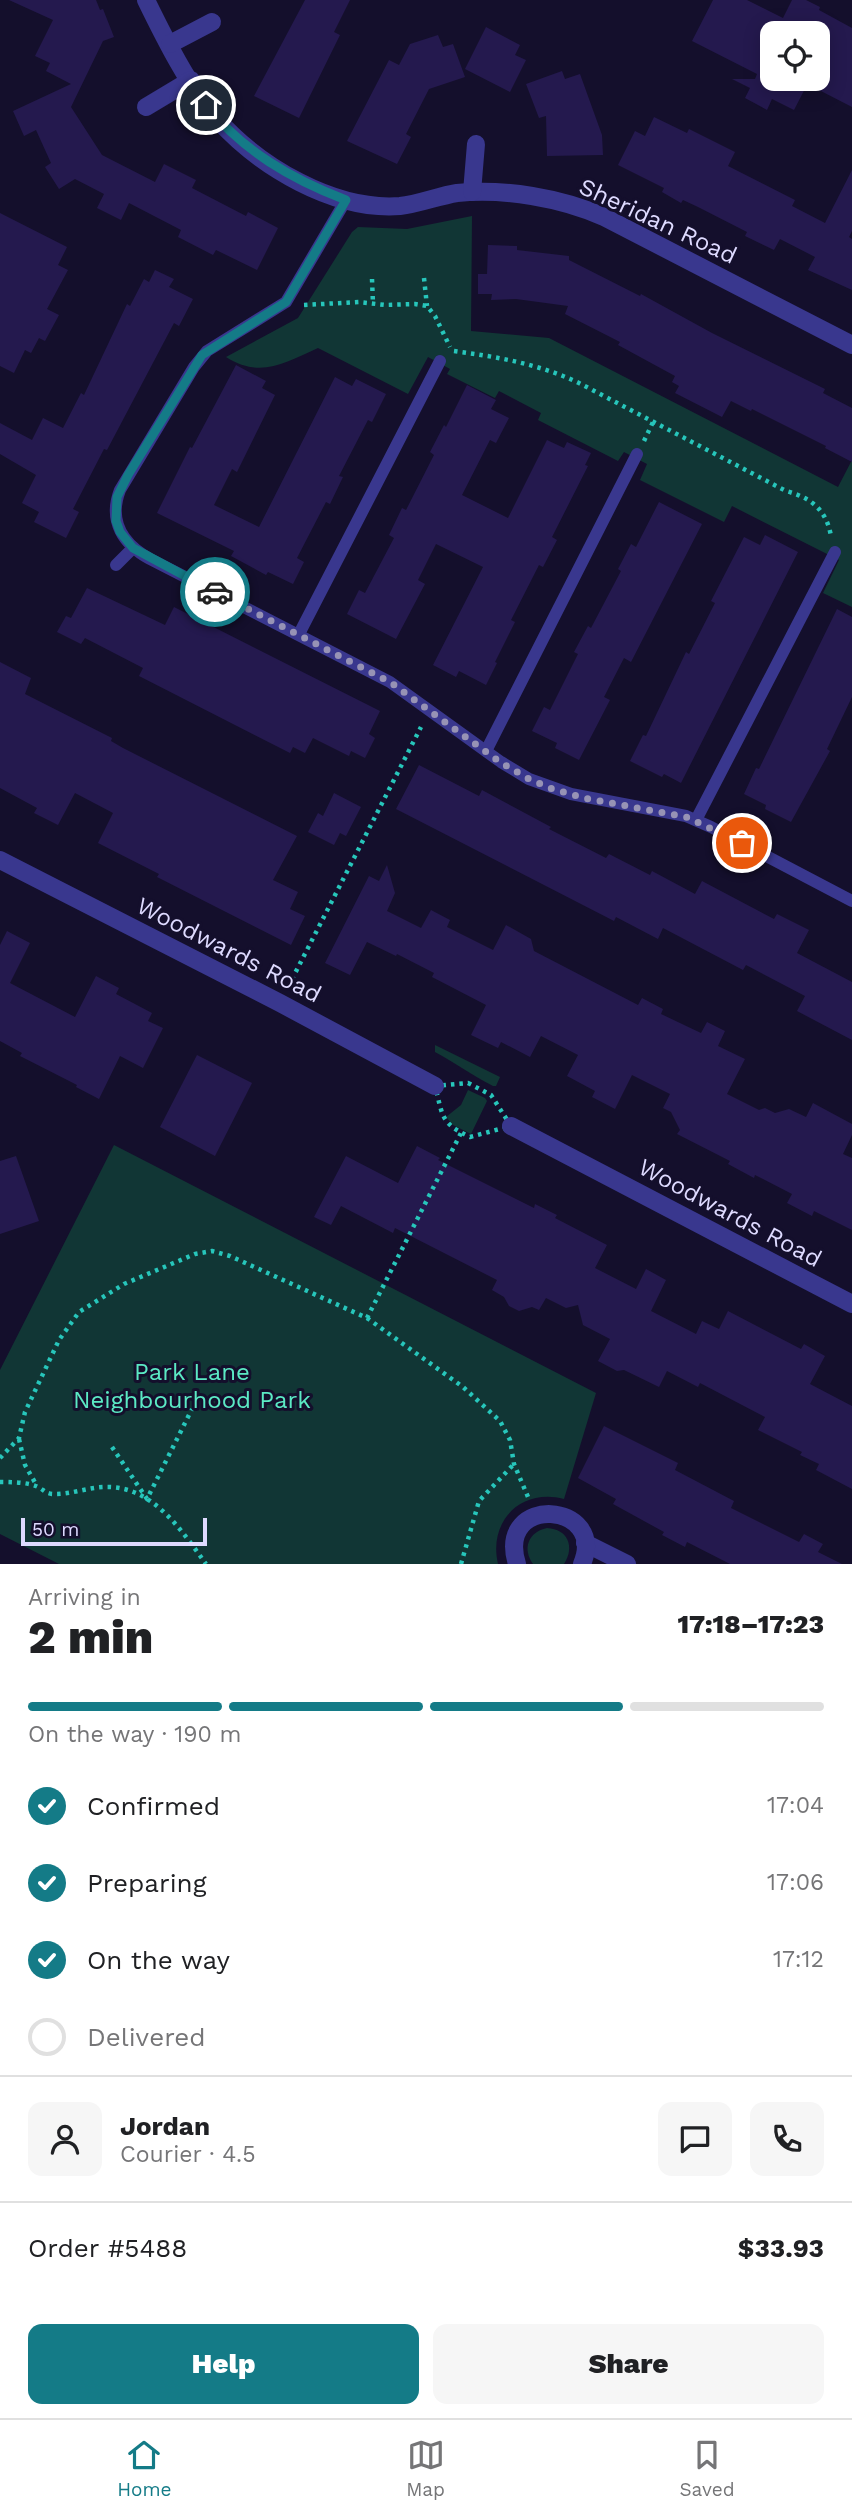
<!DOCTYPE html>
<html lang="en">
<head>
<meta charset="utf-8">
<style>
  body { margin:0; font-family:"Work Sans",sans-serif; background:#f6f6f6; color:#202124; height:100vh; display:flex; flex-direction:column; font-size:26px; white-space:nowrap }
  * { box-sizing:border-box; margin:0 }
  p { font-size:23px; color:#757577 }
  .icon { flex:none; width:38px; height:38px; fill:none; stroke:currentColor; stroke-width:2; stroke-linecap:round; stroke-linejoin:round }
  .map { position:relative; height:1564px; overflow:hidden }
  .details { display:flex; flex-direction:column; background:#fff; flex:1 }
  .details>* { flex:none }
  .controls { position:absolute; left:760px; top:21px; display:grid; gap:14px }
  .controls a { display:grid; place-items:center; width:70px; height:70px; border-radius:14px; background:#fff; box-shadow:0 4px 18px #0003; font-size:35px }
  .scale { position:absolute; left:21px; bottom:18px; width:186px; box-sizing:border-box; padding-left:7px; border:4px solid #dedaff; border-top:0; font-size:19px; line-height:24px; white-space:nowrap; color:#dedaff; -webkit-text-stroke:5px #140f2c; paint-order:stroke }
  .pin { position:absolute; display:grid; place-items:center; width:60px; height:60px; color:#fff; margin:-30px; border:4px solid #fff; border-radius:50%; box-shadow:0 2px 7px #0007 }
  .courier { position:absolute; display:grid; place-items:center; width:70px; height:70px; margin:-35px; border:5px solid #147b87; border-radius:50%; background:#fff; color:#222; box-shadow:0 2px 9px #0007 }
  .head em { font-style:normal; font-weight:800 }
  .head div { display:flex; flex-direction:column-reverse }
  .head { display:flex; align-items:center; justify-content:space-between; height:119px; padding:0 28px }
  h1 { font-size:46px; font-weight:800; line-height:52px }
  .bar { display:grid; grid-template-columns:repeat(4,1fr); gap:10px 7px; align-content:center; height:84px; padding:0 28px }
  .bar i { height:9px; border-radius:5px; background:#e0e0e0 }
  .bar .active { background:#147b87 }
  .bar p { grid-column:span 4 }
  .line { display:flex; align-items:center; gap:18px; padding:0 28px; border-top:2px solid #e0e0e0 }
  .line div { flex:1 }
  .round { display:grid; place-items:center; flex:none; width:74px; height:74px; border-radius:14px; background:#f6f6f6 }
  ol { padding:0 28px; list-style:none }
  li { display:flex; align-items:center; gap:21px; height:77px }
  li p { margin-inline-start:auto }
  li .icon { padding:7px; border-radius:50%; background:#147b87; color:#fff; stroke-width:4 }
  li:last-child { color:#757577 }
  li i { width:38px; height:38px; border:4px solid #e0e0e0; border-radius:50% }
  .button { display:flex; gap:14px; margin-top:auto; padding:14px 28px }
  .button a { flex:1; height:80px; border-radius:14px; background:#147b87; color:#fff; font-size:28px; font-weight:800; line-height:80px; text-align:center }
  .button a+a { background:#f6f6f6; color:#202124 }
  .tabs { display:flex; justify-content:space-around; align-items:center; height:98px; border-top:2px solid #e0e0e0; background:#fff; font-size:19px; color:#757577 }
  .tabs a { display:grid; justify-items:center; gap:4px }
  .tabs .active { color:#147b87 }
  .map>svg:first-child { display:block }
  .green { fill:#113635 }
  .building { fill:#24194e }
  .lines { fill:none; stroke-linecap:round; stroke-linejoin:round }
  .path { stroke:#27c6bb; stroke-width:4.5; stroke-dasharray:3.5 5; stroke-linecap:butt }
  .service { stroke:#39378e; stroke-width:12 }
  .minor { stroke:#39378e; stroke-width:18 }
  .done { stroke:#9793b5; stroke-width:7; stroke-dasharray:0 12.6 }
  .route { stroke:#147b87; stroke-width:9 }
  .labels { text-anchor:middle; stroke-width:6; stroke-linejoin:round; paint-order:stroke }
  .street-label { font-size:24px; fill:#dedaff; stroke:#140f2c }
  .park-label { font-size:24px; fill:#5be9c4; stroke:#140f2c }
</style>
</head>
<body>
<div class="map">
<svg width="852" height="1564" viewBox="0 0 852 1564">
  <rect width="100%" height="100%" fill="#140f2c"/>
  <g class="green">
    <path d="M472,216L471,331L549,338L838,487L852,460V607L823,593L839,560L732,506L724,522L640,480L647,464L624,452L618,461L538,420L541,413L499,391L495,398L447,374L450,369L428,357L408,394L318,348C284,363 261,379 226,357L298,318L352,232L358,227L407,229Z"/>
    <path d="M435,1045L500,1077L496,1086H493C471,1075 456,1063 435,1052Z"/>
    <path d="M468,1090L485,1098L487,1101L471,1134L453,1125L446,1117L461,1105Z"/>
    <path d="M114,1145L596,1393L564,1499C521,1488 488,1521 498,1564H59L0,1534V1370Z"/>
    <path d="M547,1528C568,1529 575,1547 564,1564H533C522,1549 528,1532 547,1528Z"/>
  </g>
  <g class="building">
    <path d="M9,0H96L100,10L103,9L114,37L103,41L71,107L102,155L155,182L164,164L196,180L192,188L246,216L248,212L278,228L257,270L216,250L213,255L178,237L181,230L129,203L121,220L97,208L104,194L75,179L59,189L45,167L51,163L36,130L24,136L13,111L71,84L46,71L50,63L35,56L53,20Z"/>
    <path d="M305,0H350L334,32L340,35L299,118L254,96Z"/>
    <path d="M713,0H747L783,18L792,0H806L820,7L819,10L852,28V107L817,89V33H772V79H810L794,110L772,99L767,110L745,98L750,88L732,79H755L757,74L692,41Z"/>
    <path d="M486,27L520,45L515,55L526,60L510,92L465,69Z"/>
    <path d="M438,35L443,47L453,44L465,77L429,89L406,134L411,137L397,164L347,141L389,60L399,65L410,44Z"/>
    <path d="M562,71L565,79L580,74L602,135L603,155L547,156L546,116L539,118L526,84Z"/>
    <path d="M654,117L687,133L689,129L735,152L728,166L795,200L792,206L825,223L852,170V231L849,237L852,239V290L808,270L815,257L780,239L774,250L745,236L747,232L698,207L683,200L681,203L662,192L664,188L618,165L635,131L645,136Z"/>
    <path d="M0,213L67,247L58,265L68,270L47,309L59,315L45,341L39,338L31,353L25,350L14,373L0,366Z"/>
    <path d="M488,245L517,246V250L569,256V260L640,296L641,294L712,333L825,389L823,393L852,408V462L825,448L826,446L752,409L751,411L731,401L722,417L675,393L679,386L672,382L675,376L618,345L620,342L565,314L568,306L516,299L491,300L492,294H478V274H487Z"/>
    <path d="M155,270L174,279L169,287L193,299L179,326L174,323L107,450L104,449L73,509L79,512L66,538L34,522L39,512L22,503L36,475L0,454V423L32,440L43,418L63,428L81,393L84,395L127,304L130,306L144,279L149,282Z"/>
    <path d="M236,365L266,381L262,388L275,395L237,472L232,469L214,505L259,527L335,377L352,386L356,379L386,394L372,422L368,420L339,476L343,477L330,504L326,502L297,558L304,562L293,584L268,572L266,575L231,556L234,551L157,513L190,447L192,448Z"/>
    <path d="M467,385L496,400L491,409L509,418L496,443L490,440L462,495L508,518L547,440L564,448L567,442L591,453L585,465L588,466L552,537L557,540L543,567L539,565L511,620L515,622L495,662L497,663L486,685L459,671L456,677L433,665L483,567L436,544L418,580L425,584L396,639L347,614L359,590L365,593L394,538L389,535L402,508L406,510L434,455L430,452L444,425L446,427Z"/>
    <path d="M659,502L702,524L631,662L624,658L604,697L610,700L579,760L555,748L557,743L532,731L544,707L550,710L578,654L574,652L588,626L591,628L621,571L618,569L631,544L636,547Z"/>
    <path d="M765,535L798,552L681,783L664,774L662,777L630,761L643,735L646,736L686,652L689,654L715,603L711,601L744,537L760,545Z"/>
    <path d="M87,588L165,625L174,607L380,711L369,734L375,738L365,758L351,751L349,756L313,738L305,753L293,747L290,753L139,676L143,668L85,638L81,644L57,632L66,616L71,618Z"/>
    <path d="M837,609L852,617V697L827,749L830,751L791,822L765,809L766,805L744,794L756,768L759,769Z"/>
    <path d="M0,662L31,678L25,694L112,738L111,741L123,748L297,836L273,880L298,892L290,909L305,916L291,945L157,877L159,874L98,843L113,813L75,793L58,825L34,813L37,808L0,788Z"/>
    <path d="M419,765L479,796L482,790L551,827L549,829L606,858L609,854L650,875L652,871L695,894L702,881L774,919L777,914L809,930L797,953L852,982V1040L797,1011L805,996L746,965L743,970L663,928L658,939L616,917L614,921L396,809Z"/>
    <path d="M334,793L361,807L346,836L340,833L334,845L308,832L318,813L323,816Z"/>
    <path d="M387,865L395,893L387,911L421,928L431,910L450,920L447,927L493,950L506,925L531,939L534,951L638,1005L642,998L663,1009L661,1014L701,1033L707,1022L725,1031L718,1046L745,1059L727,1094L759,1110L765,1108L775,1113L789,1109L806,1117L813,1103L852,1124V1135L843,1154L852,1158V1230L814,1211L812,1216L787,1203L792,1194L755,1175L754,1178L728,1164L730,1161L677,1134L680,1130L671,1112L663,1108L670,1094L632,1075L615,1109L592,1097L595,1091L567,1076L578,1055L541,1036L530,1057L501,1042L498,1048L471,1035L486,1005L432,977L434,973L397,954L396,956L367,942L350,975L325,963L369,876L379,881Z"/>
    <path d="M7,931L30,943L10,983L75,1017L96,976L119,988L116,994L152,1013L148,1021L163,1028L143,1068L120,1056L99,1099L76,1087L77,1085L20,1056L22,1053L0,1041V945Z"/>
    <path d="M197,1055L252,1083L215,1156L160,1127Z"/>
    <path d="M417,1146L440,1158L438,1160L534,1208L535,1204L557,1215L555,1218L607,1245L595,1268L636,1289L646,1269L666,1280L651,1311L696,1334L702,1321L719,1329L728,1311L801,1349L804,1344L825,1356L810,1384L852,1406V1489L816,1470L819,1464L800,1455L802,1452L758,1430L765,1417L700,1383L698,1387L667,1371L659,1387L624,1370L617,1371L598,1361L610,1339L583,1325L578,1305L566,1308L546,1298L539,1310L532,1307L519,1311L509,1306L504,1297L492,1290L497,1280L395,1228L393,1233L341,1206L331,1225L314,1217L346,1156L398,1183Z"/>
    <path d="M16,1156L39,1221L0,1234V1161Z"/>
    <path d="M604,1426L678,1463L675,1470L734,1501L731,1508L799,1542L804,1534L823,1544L818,1552L842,1564H730L687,1542L685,1547L662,1535L664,1532L613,1504L616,1499L578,1478Z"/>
  </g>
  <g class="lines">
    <g class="path">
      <path d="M424,278L427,306"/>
      <path d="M372,279L373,304"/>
      <path d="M304,305L359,302L385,305L415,304L427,306L435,316L450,347"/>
      <path d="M454,351C498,357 539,364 579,383L786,491C811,498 826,509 831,536"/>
      <path d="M644,441L653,422"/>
      <path d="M288,987L421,727"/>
      <path d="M468,1083L491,1095L511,1126L470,1137C440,1123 443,1116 435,1086Z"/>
      <path d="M367,1318L463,1387L500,1421L510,1440L514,1464L528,1497"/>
      <path d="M19,1439L25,1465L37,1486"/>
      <path d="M112,1447L147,1499L192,1409"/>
      <path d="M0,1458L19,1438L25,1412L59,1340L79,1312L124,1284L195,1254L212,1251L230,1256L367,1318L461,1133"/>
      <path d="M0,1482C11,1482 28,1482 38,1487C44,1490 45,1493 52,1494C70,1495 88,1487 106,1487C153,1486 182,1531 206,1564"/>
      <path d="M461,1564L479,1501L514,1464"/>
    </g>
    <g class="service">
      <path d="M346,200L286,302L207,351L194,367L120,490C108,521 123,544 150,559L390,682L501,762L529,779L571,794L686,816L711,827L852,901"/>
      <path d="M116,565L133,548"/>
      <path d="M299,634L440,361"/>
      <path d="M486,751L637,454"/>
      <path d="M696,820L835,552"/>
    </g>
    <g class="minor">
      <path d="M146,0C164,37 190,89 217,119C260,167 334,211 400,206C419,204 438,196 457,193C503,188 562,198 604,217L852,345"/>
      <path d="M170,44L212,22"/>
      <path d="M146,107L191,80"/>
      <path d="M472,192L476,144"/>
      <path d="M0,860L280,1003L435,1086"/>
      <path d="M511,1126L852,1304"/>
      <path d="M585,1543L627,1564"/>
      <path d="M517,1564C495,1493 608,1502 582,1564"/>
    </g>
  </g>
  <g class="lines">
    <path class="done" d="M215,592L390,682L500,762L529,779L550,788L584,798L686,817L742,843"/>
    <path class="route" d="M206,105C243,151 291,179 346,200L286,302L202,355L128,475L117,497L116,521L120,532L133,548L215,592"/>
  </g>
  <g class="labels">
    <g class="street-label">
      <text transform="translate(658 221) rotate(25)" y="8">Sheridan Road</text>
      <text transform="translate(229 950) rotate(27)" y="8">Woodwards Road</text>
      <text transform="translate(730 1213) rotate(28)" y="8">Woodwards Road</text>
    </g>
    <g class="park-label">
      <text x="192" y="1380">Park Lane<tspan x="192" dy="28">Neighbourhood Park</tspan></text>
    </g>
  </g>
</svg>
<div class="controls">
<a><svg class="icon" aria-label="locate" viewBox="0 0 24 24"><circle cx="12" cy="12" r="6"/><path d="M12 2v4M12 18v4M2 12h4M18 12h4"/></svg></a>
</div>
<div class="scale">50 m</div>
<div class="pin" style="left:742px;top:843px;background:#ea580c"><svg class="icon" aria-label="bag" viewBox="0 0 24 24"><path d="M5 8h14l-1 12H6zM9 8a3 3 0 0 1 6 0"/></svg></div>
<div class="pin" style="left:206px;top:105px;background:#1f2937"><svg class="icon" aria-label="home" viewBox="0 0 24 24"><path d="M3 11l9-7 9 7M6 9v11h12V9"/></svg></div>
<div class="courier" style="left:215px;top:592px"><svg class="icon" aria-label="car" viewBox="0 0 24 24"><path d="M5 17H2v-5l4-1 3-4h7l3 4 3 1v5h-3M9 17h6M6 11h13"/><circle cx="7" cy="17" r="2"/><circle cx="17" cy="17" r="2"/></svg></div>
</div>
<section class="details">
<div class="head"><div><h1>2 min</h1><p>Arriving in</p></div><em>17:18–17:23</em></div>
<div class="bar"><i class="active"></i><i class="active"></i><i class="active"></i><i></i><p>On the way · 190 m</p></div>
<ol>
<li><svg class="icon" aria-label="check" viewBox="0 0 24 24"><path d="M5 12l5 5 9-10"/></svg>Confirmed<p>17:04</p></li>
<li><svg class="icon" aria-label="check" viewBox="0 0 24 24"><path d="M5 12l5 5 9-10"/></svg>Preparing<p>17:06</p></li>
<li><svg class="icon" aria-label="check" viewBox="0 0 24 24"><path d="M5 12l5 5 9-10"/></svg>On the way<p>17:12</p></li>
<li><i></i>Delivered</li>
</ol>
<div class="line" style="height:126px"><a class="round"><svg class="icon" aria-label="person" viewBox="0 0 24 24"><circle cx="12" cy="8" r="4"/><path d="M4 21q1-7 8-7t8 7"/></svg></a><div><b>Jordan</b><p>Courier · 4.5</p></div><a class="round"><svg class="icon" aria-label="chat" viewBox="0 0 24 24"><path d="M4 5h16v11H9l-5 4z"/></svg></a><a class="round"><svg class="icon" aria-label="phone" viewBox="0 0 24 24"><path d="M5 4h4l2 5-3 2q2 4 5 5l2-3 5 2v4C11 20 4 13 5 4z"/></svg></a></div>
<div class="line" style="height:91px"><div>Order #5488</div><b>$33.93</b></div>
<div class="button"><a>Help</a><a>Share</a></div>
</section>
<nav class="tabs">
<a class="active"><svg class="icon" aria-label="home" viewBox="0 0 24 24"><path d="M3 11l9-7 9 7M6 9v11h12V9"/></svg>Home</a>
<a><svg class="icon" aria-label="map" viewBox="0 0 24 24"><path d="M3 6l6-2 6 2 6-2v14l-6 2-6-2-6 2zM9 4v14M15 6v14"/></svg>Map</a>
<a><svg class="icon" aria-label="saved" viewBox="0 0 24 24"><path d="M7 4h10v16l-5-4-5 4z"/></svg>Saved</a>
</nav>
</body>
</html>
